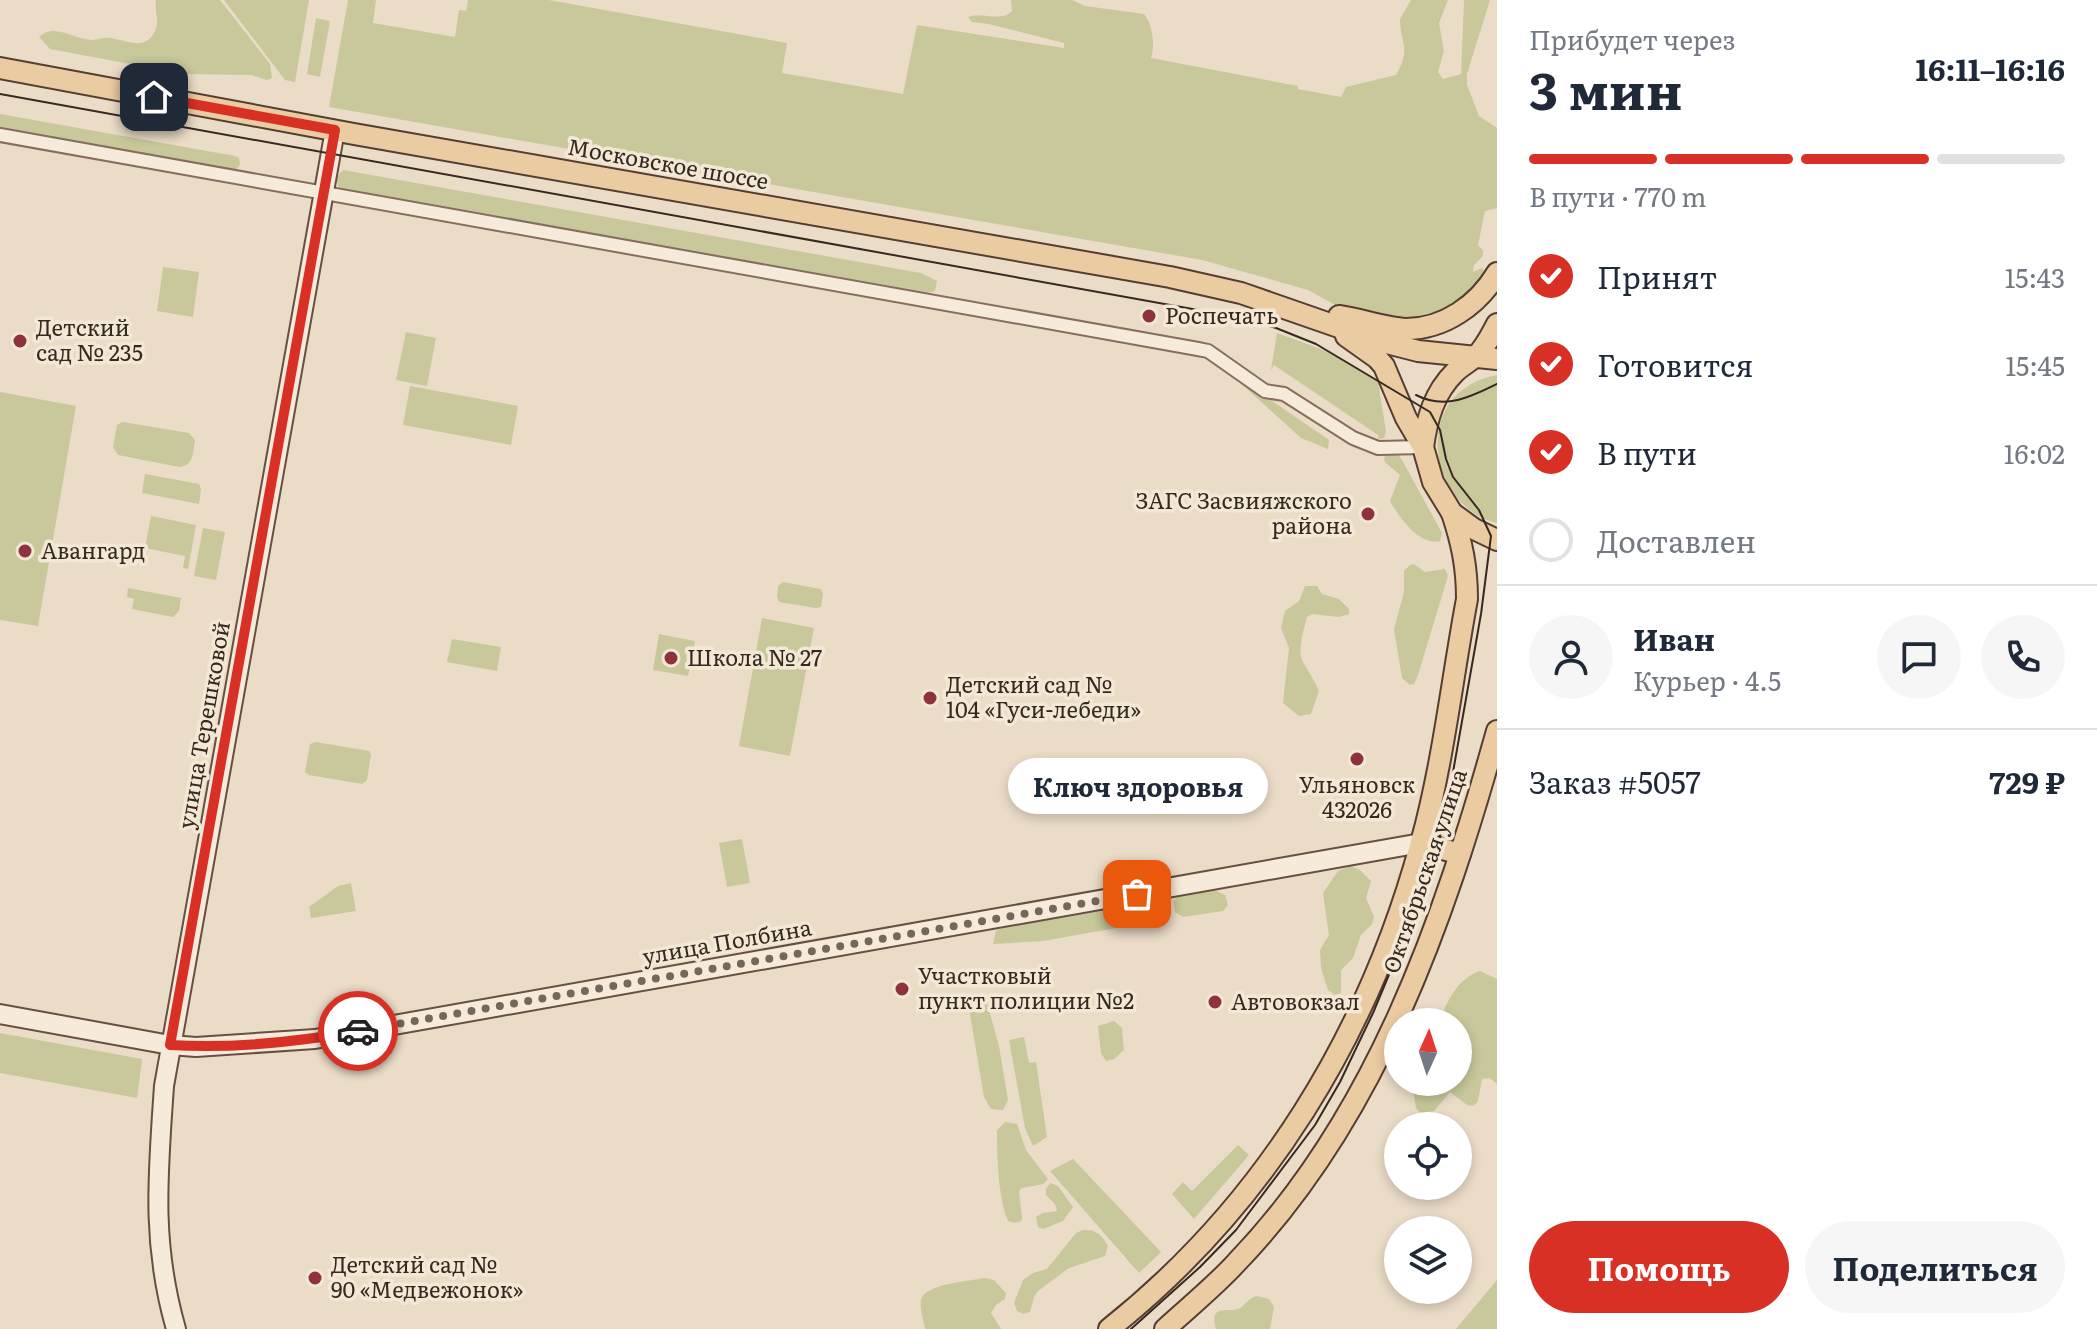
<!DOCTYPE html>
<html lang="ru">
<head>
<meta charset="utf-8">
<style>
  body { margin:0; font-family:Literata,serif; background:#f6f6f7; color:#1f2937; height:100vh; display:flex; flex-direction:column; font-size:30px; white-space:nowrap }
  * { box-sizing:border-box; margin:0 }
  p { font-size:26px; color:#747a83 }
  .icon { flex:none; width:44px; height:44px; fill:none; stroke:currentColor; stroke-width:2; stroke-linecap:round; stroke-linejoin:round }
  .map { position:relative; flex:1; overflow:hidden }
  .panel { display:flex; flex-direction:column; background:#fff; width:600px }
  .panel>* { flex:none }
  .needle { width:52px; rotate:3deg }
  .tools { position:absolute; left:1384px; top:1008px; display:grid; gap:16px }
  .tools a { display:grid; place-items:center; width:88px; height:88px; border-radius:50%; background:#fff; box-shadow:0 4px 12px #0003; font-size:40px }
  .pin { position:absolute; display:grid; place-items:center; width:68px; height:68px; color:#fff; margin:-34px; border-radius:16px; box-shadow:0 4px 12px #0006 }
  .courier { position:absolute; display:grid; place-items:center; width:80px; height:80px; margin:-40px; border:6px solid #d93025; border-radius:50%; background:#fff; color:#222; box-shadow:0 2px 10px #0007 }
  .bubble { position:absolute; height:56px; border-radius:28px; background:#fff; box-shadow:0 4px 12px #0003; font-size:26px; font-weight:700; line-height:56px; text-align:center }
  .summary em { font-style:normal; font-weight:700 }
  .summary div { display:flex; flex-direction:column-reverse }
  .summary { display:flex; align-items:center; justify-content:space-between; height:136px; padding:0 32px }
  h1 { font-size:52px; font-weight:700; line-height:60px }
  .bar { display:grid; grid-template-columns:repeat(4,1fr); gap:12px 8px; align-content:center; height:96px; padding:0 32px }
  .bar i { height:10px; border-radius:6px; background:#e0e1e3 }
  .bar .selected { background:#d93025 }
  .bar p { grid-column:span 4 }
  .line { display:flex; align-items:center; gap:20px; padding:0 32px; border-top:2px solid #e0e1e3 }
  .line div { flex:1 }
  .round { display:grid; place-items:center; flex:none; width:84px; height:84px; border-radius:42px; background:#f6f6f7 }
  ol { padding:0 32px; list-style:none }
  li { display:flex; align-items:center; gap:24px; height:88px }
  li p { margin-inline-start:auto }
  li .icon { padding:8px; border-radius:50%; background:#d93025; color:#fff; stroke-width:4 }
  li:last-child { color:#747a83 }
  li i { width:44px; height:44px; border:4px solid #e0e1e3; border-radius:50% }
  .primary-button { display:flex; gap:16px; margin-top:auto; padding:16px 32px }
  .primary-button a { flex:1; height:92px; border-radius:48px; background:#d93025; color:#fff; font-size:32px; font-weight:700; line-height:92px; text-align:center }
  .primary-button a+a { background:#f6f6f7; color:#1f2937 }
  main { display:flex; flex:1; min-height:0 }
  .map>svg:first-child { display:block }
  .green { fill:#c8c89b }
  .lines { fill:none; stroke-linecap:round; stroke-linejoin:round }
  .street-casing { stroke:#856e5e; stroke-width:16 }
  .secondary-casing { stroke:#674f41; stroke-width:22 }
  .primary-casing { stroke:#543d31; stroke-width:24 }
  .street { stroke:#f6eada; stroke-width:12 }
  .secondary { stroke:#f6eada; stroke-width:18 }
  .primary { stroke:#ebcba2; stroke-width:20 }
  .tram { stroke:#372820; stroke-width:2 }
  .done { stroke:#76675a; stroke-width:8; stroke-dasharray:0 14.4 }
  .route { stroke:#d93025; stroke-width:10 }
  .poi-dot { fill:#90323e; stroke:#f3e7d6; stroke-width:3 }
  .labels { text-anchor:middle; stroke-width:7; stroke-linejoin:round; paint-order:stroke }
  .street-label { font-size:22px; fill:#372820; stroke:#f3e7d6 }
  .poi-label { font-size:22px; fill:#372820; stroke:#f3e7d6; text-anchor:start }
</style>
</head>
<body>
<main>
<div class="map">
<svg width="1497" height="1329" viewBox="0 0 1497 1329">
  <rect width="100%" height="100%" fill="#ebdcc7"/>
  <g class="green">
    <path d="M156,0H220L270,64L272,78L267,80L251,75L184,74L50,49L39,37C55,22 74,40 92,40C99,40 104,37 111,38C128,41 146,51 155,31C160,21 154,10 156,0Z"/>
    <path d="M224,0H309L295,82L285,80Z"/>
    <path d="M348,0H376L373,23L455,37L459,10L466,11L468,0H549L787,43L782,73L903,94L917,25L1064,48V43L989,24L972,22L968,17C983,11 1000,23 1012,11L1011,0H1072L1085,6L1144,14C1153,25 1155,46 1151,58L1298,86V89L1341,97L1346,87L1396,75C1412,47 1400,45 1400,19L1411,0H1448L1439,23L1444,51L1438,72L1443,79L1461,74L1464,0H1490L1467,74V85L1479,116L1497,128V208L1485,211L1478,245L1483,250V256L1474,265L1473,272L1482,268L1485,273L1478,288L1471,290L1470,298L1413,325L1337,306L1308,290L1202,260L329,107Z"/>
    <path d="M316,18L330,21L320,77L307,74Z"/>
    <path d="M0,114L235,156L239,158L240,164L236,171L227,172L0,127Z"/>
    <path d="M343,170L921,273L937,281L935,291L924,294L340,191L336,178Z"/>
    <path d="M163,267L199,272L193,317L157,311Z"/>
    <path d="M406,332L436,338L427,386L396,380Z"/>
    <path d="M1277,333L1329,352L1378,382L1386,431L1384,438L1379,439L1378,435L1274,365L1271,370Z"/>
    <path d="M1497,375V523C1428,507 1408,392 1497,375Z"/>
    <path d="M1240,379L1329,440L1328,449L1301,438L1238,381Z"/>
    <path d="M410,386L518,406L511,445L403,425Z"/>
    <path d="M0,392L76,406L38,626L0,620Z"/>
    <path d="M123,422L189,433L195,440C193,452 194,466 179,467L118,455L113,447L117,425Z"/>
    <path d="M1387,452L1397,453L1402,460L1442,533L1440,541C1419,546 1399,517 1390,501L1400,475L1385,462L1384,458Z"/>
    <path d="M145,474L199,484L201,489L199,504L142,493Z"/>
    <path d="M151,516L196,525L188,569L183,568L185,556L145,548Z"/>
    <path d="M203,528L225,532L216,580L194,576Z"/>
    <path d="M1414,564L1425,572L1445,569L1448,576L1418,675L1414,684L1410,685L1402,678L1394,629L1404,592V571L1410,565Z"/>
    <path d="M783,582L821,589L823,594L821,607L816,608L779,602L777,597L778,586Z"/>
    <path d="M1305,586H1317L1322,594L1339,599L1349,609V614L1339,617L1312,614L1307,617C1304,629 1297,650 1303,662C1308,671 1314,680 1319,691L1311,714L1299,716L1283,703L1289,648L1281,628L1285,611L1299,601Z"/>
    <path d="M128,588L181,598L179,611L173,617L132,609L134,599L127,597Z"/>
    <path d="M762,618L814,628L790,756L739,746Z"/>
    <path d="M659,634L695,641L688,676L653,670Z"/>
    <path d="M452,639L501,647L497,671L447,662Z"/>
    <path d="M316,742L369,751L371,754L367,780L362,784L309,775L305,772L310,744Z"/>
    <path d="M742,839L750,883L727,887L719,843Z"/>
    <path d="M1351,866L1360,870L1371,881L1366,898L1374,917L1372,924L1361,935L1353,958L1341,970V993L1335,995L1328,990L1321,968L1320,950L1329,935L1323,893L1338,871Z"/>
    <path d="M351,883L356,911L311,918L309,907L338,886Z"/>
    <path d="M1213,889L1225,895L1228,905L1223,911L1183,917L1175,912L1173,901L1184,893Z"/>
    <path d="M1156,899L1159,912L1149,914L1150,922L1043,941L993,944L996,931L1005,926Z"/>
    <path d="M1480,971L1497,979V1084L1490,1078L1482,1079L1478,1101L1473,1106L1467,1105L1450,1092L1434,1111L1420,1113L1416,1108L1413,1090L1405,1082H1458V1022H1439C1448,1000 1457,979 1480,971Z"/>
    <path d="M976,1002L987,1003L999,1046L1008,1100L1003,1110L991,1109L984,1097L970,1014V1008Z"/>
    <path d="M1114,1021L1122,1028L1124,1050L1114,1059L1106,1061L1101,1053L1098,1026Z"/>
    <path d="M0,1033L142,1059L137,1098L0,1073Z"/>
    <path d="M1024,1037L1029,1063L1036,1062L1047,1137L1033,1146L1025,1128L1009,1040Z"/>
    <path d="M1005,1122L1017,1124L1026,1150L1048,1179L1043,1184L1022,1188L1019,1191L1022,1218L1021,1221L1014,1223L1008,1221C998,1198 997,1155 997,1130Z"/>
    <path d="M1238,1145L1249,1155L1194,1219L1172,1194L1183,1182L1192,1191Z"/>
    <path d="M1073,1159L1161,1252L1139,1273L1050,1171Z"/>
    <path d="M1050,1183L1058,1186L1073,1207L1063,1221L1043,1229L1038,1227L1036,1217L1043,1213L1057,1211L1055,1204L1046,1195V1189Z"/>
    <path d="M1083,1230C1096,1229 1102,1235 1108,1246L1105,1256L1069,1268L1038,1291L1034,1297L1030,1312L1023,1314L1017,1311L1014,1303L1023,1280L1033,1273L1047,1269L1076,1233Z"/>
    <path d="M984,1278L994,1280L1006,1293L1005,1299L996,1305L991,1313L1001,1329H925C924,1321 918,1305 922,1297C929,1284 970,1281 984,1278Z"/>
    <path d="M1497,1280V1329H1456Z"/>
    <path d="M1256,1296L1269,1299L1274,1307L1270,1329H1216C1208,1302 1230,1314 1240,1308C1246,1304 1248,1299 1256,1296Z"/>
  </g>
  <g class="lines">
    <g class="street-casing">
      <path id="street" d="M0,135L1198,349L1208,351L1265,391L1284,394L1353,438L1378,448L1423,447"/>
    </g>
    <g class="secondary-casing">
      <g id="secondary">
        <path d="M0,1014L170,1045L196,1047L315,1039L1421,843"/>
        <path d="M176,1329C151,1242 158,1174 164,1086L335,130"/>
      </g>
    </g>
    <g class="primary-casing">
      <g id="primary">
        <path d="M0,68L354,134L1170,277L1241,293L1379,341L1418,351L1497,359"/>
        <path d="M1339,316C1361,319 1384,328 1406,329C1444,329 1478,305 1497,273"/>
        <path d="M1346,336L1377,358L1384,366L1406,418L1423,447L1433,482L1452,513L1474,529L1497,540"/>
        <path d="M1423,447C1427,418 1434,393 1455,372C1461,366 1469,362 1476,356C1485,348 1491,335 1497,324"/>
        <path d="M1421,843L1460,854"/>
        <path d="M1109,1329C1265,1205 1369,1034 1421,843C1443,764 1452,679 1467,599C1467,567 1462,543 1452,513"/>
        <path d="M1165,1329C1189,1307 1214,1287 1236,1263C1376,1118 1444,921 1497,731"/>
      </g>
    </g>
    <use href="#street" class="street"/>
    <use href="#secondary" class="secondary"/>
    <use href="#primary" class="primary"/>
    <g class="tram">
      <path d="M0,94L1237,317L1276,328L1316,344L1430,412L1440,430L1446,459L1453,477L1479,510L1491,536L1481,614L1447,806L1436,853L1418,905L1373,1013L1340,1082L1315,1125L1236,1230L1200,1267L1131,1329"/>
      <path d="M1416,395C1445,410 1471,397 1497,384"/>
    </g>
  </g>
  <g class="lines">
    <path class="done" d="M358,1031L1137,894"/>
    <path class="route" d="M154,97L335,130L170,1045C233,1049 297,1042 358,1031"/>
  </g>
  <g class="poi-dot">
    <circle cx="1149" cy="316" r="8"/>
    <circle cx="20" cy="341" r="8"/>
    <circle cx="1368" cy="514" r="8"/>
    <circle cx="25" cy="551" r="8"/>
    <circle cx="671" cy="658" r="8"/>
    <circle cx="930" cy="698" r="8"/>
    <circle cx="1357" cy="759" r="8"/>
    <circle cx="902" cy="989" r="8"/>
    <circle cx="1215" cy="1002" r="8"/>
    <circle cx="315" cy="1278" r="8"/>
  </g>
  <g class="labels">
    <g class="street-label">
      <text transform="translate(668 164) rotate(10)" y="8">Московское шоссе</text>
      <text transform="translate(204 725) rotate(-80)" y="8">улица Терешковой</text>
      <text transform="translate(1425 871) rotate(-71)" y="8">Октябрьская улица</text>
      <text transform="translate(727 942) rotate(-10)" y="8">улица Полбина</text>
    </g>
    <g class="poi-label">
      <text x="1165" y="324">Роспечать</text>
      <text x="36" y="336">Детский<tspan x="36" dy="25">сад № 235</tspan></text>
      <text x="1352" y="509" text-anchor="end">ЗАГС Засвияжского<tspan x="1352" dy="25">района</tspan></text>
      <text x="41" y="559">Авангард</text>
      <text x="687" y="666">Школа № 27</text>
      <text x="946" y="693">Детский сад №<tspan x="946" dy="25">104 «Гуси-лебеди»</tspan></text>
      <text x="1357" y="793" text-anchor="middle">Ульяновск<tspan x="1357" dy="25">432026</tspan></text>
      <text x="918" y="984">Участковый<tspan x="918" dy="25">пункт полиции №2</tspan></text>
      <text x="1231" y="1010">Автовокзал</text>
      <text x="331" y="1273">Детский сад №<tspan x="331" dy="25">90 «Медвежонок»</tspan></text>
    </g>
  </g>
</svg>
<div class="tools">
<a><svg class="needle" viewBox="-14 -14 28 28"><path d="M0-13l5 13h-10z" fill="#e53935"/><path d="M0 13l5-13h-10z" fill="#747a83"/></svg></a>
<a><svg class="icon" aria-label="locate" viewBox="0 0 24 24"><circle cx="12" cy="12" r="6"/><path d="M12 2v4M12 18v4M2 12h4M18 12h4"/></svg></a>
<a><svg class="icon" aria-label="layers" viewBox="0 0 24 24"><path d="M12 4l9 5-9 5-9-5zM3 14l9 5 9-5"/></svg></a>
</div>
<div class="pin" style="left:1137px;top:894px;background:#ea580c"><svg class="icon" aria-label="bag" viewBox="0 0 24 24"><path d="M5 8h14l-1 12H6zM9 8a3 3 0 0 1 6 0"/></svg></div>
<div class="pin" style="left:154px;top:97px;background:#1f2937"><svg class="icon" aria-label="home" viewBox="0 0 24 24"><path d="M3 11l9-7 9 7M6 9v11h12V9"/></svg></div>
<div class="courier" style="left:358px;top:1031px"><svg class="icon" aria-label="car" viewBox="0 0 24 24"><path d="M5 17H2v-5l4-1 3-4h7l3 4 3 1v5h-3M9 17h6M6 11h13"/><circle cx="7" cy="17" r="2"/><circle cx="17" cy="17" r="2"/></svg></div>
<div class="bubble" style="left:1008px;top:758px;width:260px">Ключ здоровья</div>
</div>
<section class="panel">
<div class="summary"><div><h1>3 мин</h1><p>Прибудет через</p></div><em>16:11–16:16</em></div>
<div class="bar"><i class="selected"></i><i class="selected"></i><i class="selected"></i><i></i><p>В пути · 770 m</p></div>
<ol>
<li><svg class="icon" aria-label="check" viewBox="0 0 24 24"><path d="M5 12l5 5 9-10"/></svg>Принят<p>15:43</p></li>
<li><svg class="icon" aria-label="check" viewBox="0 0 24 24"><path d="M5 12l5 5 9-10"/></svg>Готовится<p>15:45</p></li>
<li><svg class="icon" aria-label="check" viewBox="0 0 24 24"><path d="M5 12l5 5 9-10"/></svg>В пути<p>16:02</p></li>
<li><i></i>Доставлен</li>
</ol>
<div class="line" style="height:144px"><a class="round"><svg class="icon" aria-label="person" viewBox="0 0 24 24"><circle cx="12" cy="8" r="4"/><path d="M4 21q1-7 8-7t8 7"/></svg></a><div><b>Иван</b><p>Курьер · 4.5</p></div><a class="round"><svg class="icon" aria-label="chat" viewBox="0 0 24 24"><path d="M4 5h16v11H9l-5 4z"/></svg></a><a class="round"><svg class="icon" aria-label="phone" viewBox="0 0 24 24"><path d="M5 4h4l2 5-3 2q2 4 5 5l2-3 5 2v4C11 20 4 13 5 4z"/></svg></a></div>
<div class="line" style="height:104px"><div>Заказ #5057</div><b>729 ₽</b></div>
<div class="primary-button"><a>Помощь</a><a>Поделиться</a></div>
</section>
</main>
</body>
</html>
